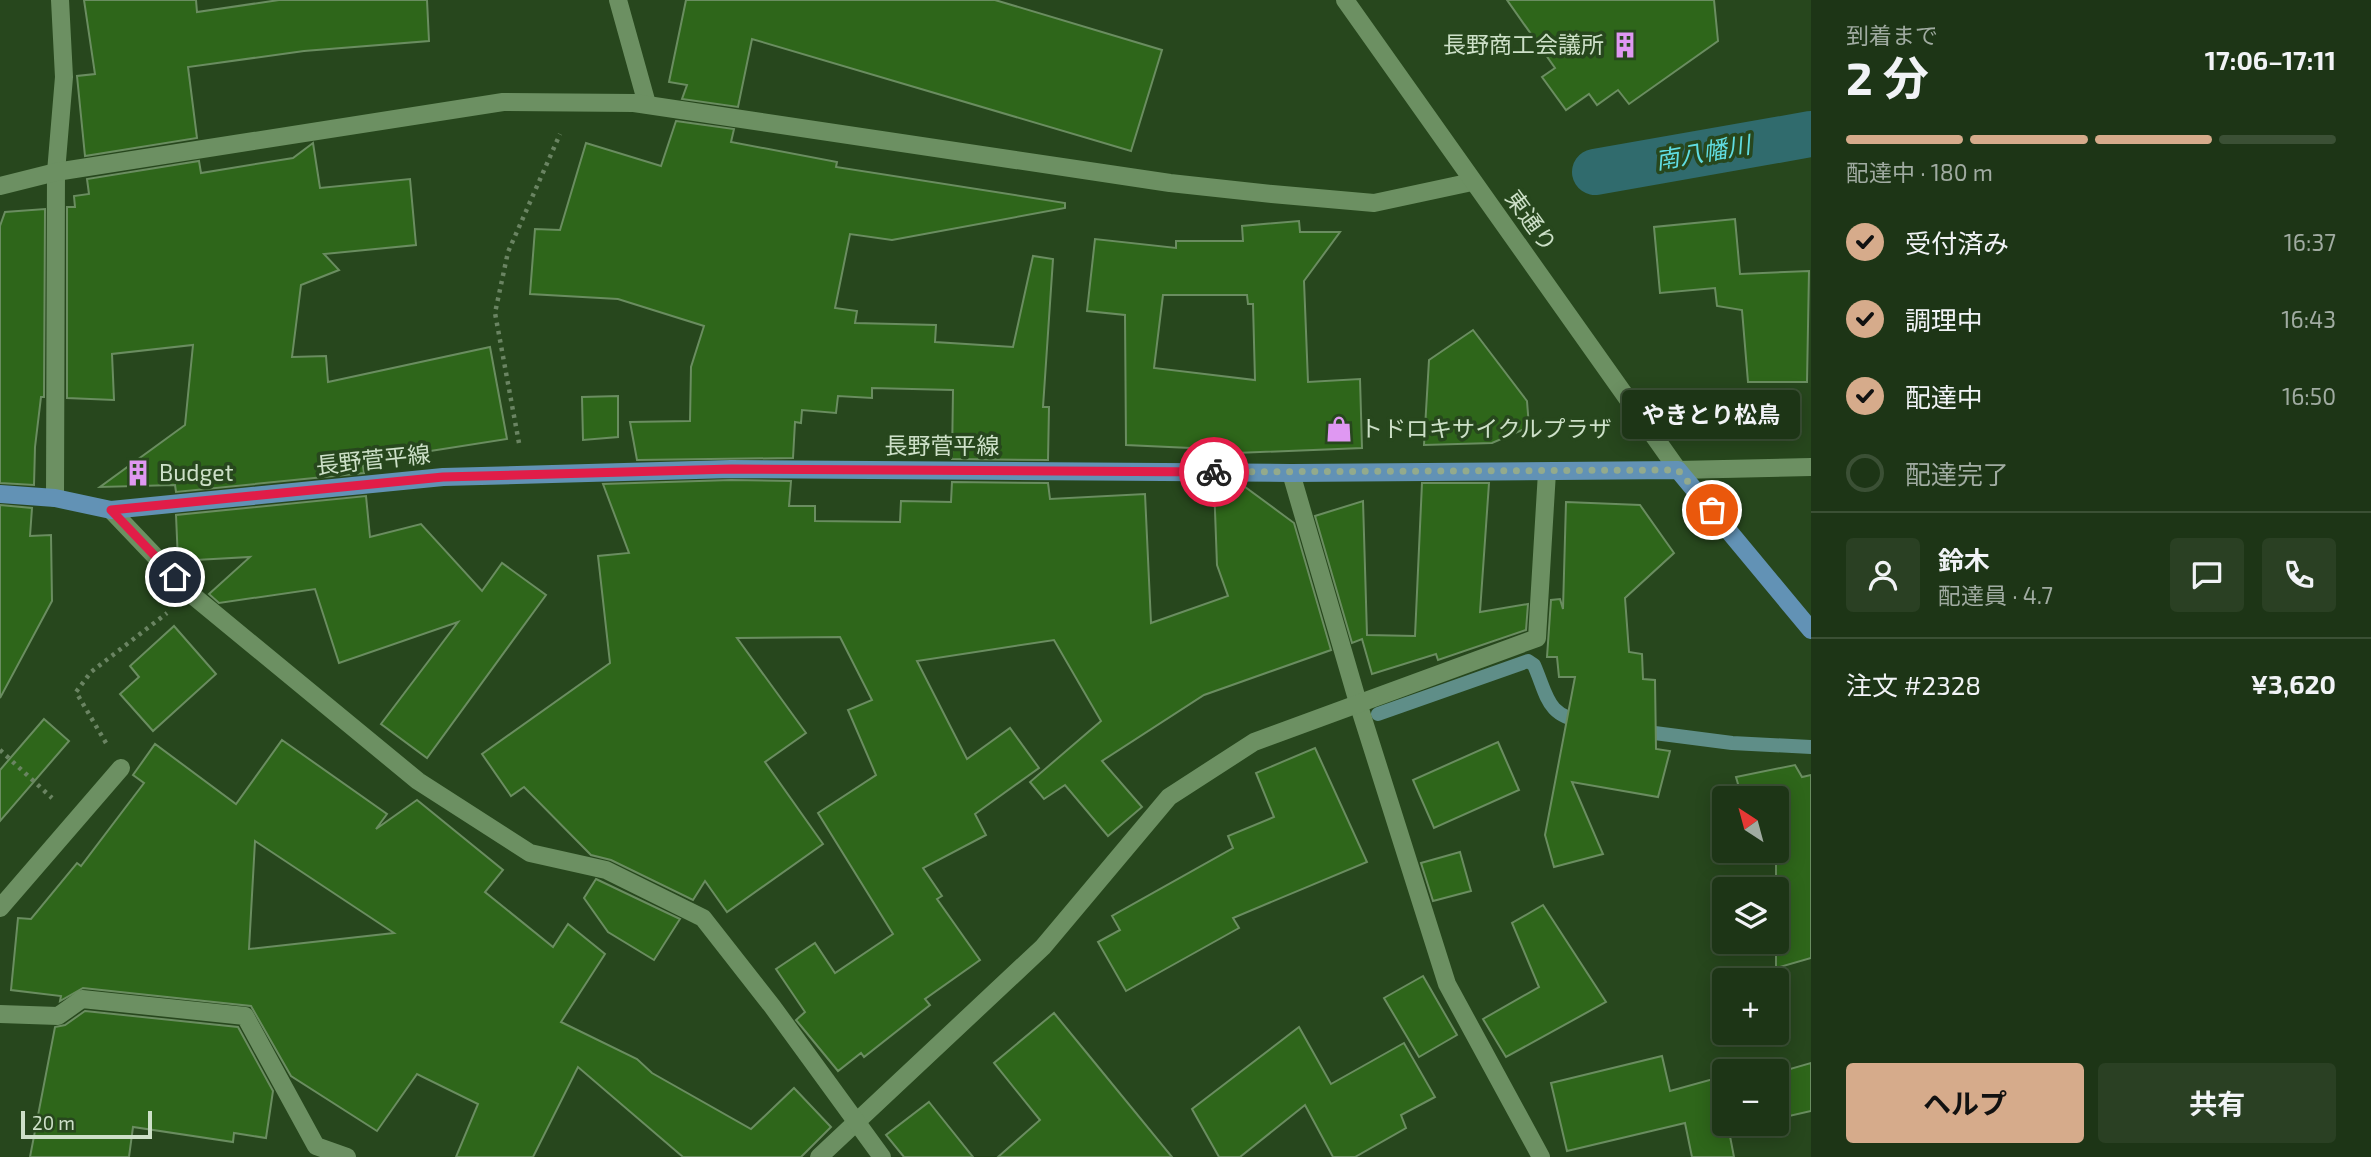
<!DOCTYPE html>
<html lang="ja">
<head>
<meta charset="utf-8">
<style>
  body { margin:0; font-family:"Exo 2","Noto Sans JP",sans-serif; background:#2a4023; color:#f1f3f6; height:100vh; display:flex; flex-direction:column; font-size:26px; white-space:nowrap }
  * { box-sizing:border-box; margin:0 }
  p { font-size:23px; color:#a0aba1 }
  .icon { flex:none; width:38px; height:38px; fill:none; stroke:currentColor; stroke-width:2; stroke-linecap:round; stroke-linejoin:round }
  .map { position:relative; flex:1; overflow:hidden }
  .panel { display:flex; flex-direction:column; background:#1d3516; width:560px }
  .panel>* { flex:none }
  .needle { width:46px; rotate:324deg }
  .controls { position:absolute; left:1712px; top:786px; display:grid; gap:14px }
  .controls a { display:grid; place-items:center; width:77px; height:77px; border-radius:7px; background:#1d3516; box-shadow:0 4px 18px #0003,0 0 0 2px #3b5035; font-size:35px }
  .scale { position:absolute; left:21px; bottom:18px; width:131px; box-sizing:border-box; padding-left:7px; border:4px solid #cde0c8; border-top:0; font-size:19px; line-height:24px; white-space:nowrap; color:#cde0c8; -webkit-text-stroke:5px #27471d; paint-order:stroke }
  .pin { position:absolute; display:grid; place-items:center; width:60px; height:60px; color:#fff; margin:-30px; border:4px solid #fff; border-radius:50%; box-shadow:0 2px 7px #0007 }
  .courier { position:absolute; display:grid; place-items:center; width:70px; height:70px; margin:-35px; border:5px solid #e11d48; border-radius:50%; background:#fff; color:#222; box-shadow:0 2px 9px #0007 }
  .bubble { position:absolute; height:49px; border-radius:7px; background:#1d3516; box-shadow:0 4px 18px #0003,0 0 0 2px #3b5035; font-size:23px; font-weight:700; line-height:49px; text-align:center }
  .headline em { font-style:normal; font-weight:700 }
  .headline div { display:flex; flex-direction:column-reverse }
  .headline { display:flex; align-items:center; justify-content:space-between; height:119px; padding:0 35px }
  h1 { font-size:46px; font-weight:700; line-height:52px }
  .bar { display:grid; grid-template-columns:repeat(4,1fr); gap:10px 7px; align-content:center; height:84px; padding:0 35px }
  .bar i { height:9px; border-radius:5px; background:#3b5035 }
  .bar .on { background:#d6ab8b }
  .bar p { grid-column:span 4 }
  .line { display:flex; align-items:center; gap:18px; padding:0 35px; border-top:2px solid #3b5035 }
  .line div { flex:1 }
  .round { display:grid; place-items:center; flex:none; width:74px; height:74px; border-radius:7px; background:#2a4023 }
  ol { padding:0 35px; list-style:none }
  li { display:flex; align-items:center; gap:21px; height:77px }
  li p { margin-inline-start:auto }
  li .icon { padding:7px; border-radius:50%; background:#d6ab8b; color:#111; stroke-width:4 }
  li:last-child { color:#a0aba1 }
  li i { width:38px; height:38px; border:4px solid #3b5035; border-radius:50% }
  .button { display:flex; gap:14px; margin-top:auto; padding:14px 35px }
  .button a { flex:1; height:80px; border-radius:7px; background:#d6ab8b; color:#111; font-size:28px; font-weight:700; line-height:80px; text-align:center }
  .button a+a { background:#2a4023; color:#f1f3f6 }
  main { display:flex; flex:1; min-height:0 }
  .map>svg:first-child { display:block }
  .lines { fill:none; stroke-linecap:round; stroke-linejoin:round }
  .stream { stroke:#5f8e88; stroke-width:14 }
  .canal { stroke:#306b6d; stroke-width:46 }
  .building { fill:#2e661a; stroke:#6a8d60; stroke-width:2; fill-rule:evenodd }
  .path { stroke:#6a8462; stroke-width:4.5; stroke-dasharray:3.5 5; stroke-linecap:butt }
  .service { stroke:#6c9062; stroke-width:18 }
  .minor { stroke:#6c9062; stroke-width:18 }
  .tertiary { stroke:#6c9062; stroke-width:18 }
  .primary { stroke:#6292b5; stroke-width:18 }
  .done { stroke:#93aa8c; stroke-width:7; stroke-dasharray:0 12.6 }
  .route { stroke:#e11d48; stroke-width:9 }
  .labels { text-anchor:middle; stroke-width:7; stroke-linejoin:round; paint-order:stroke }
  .poi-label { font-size:23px; fill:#cde0c8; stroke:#27471d; text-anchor:start }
  .street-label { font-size:23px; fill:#cde0c8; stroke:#27471d }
  .water-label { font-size:24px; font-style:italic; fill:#60dce1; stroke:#27471d }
</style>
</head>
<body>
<main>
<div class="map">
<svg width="1811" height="1157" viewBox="0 0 1811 1157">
  <rect width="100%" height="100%" fill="#27471d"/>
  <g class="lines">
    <g class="stream">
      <path d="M1378,714L1528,661L1534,665C1548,697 1546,716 1585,722"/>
      <path d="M1639,731L1732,743L1811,747"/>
    </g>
    <path class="canal" d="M1595,172L1811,134"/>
  </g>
  <g class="building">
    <path d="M84,0H196L197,12L279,0H427L429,41L304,51L188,67L197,138L85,156L77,76L95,74Z"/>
    <path d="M686,0H995L1162,50L1131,151L752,39L738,107L682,99L687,85L669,82Z"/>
    <path d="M1507,0H1714L1718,41L1629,104L1618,90L1597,105L1589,94L1566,110L1542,77L1555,68Z"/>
    <path d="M676,121L734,129L731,142L837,162L836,167L1065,203V208L892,240L850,234L835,308L857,311L855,323L936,325L935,342L1013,347L1033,256L1053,259L1043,407H1049L1048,460L952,459L953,390L872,388V398L838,396L836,413L802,410L801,423L795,422L793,458L637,460L630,422L690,421L691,367L704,326L618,299L530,294L535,229L560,230L586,143L661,166Z"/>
    <path d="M313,143L320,188L410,179L416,245L324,254L339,270L301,285L292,357L326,356L328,382L490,347L507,439L424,452L363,466L364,473L176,492L175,485L100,487L185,425L193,345L112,354L114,400L67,398V207H75L74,196L89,194L87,179L199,161L201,173L293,158Z"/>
    <path d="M45,209L44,397H41L35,447L34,485L0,483V226L5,212Z"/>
    <path d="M1735,219L1740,274L1809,271L1807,382H1748L1742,310L1717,306L1715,288L1660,293L1654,227Z"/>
    <path d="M1299,221L1300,232H1340L1304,281L1308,382L1360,379L1362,448L1212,454V449L1126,445L1125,315L1087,311L1095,239L1176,248V241H1243L1242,226ZM1163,295H1247L1248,304H1253L1255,380L1154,368Z"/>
    <path d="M1473,330L1527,401L1529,427L1492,443L1424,445L1429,360Z"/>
    <path d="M618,396V437L583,440L582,397Z"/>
    <path d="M731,480L791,481L789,506H815V521L900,522L901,501L951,502L952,482L1048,483L1050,499L1145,494L1151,623L1228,596L1217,565L1214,484H1241L1294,523L1331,650L1204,695L1102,761L1142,807L1108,836L1065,785L1044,799L1030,782L1101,721L1054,640L917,661L967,759L1010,728L1039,768L975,814L986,835L923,868L942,896L937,899L980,960L925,999L930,1005L864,1057L861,1053L838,1071L796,1020L805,1012L776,969L815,943L835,973L893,934L818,813L876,775L848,710L872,700L840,637L737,638L806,733L765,762L823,844L727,912L705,881L693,900L611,860L591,855L524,787L511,796L482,754L610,663L598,556L629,553L603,484Z"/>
    <path d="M1422,483H1489L1480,612L1528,604L1526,630L1438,660L1436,654L1372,674L1362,639L1352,643L1315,516L1363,501L1367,635L1415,636Z"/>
    <path d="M366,496L370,537L421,524L482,591L502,563L546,595L427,758L381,724L458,622L339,663L315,589L219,603L209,594L250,557L178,561L176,515Z"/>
    <path d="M1566,502L1640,505L1674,553L1625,598L1629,652L1642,654L1643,679L1655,680L1656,749L1670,751L1658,797L1572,782L1603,854L1554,867L1545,835L1575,677H1559L1557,657H1547L1551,600L1560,599L1563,609Z"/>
    <path d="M0,505L32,508L30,536L51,535L52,601L0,698Z"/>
    <path d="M174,626L216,674L153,731L120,694L139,677L130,666Z"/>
    <path d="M44,719L69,741L0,821V770Z"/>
    <path d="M282,740L387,814L376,829L417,800L503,870L485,892L553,947L568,924L605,954L561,1022L637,1059L652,1073L751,1129L794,1088L831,1127L801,1157H683L578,1067L533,1157H456L478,1104L417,1074L377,1131L291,1076L251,1006L83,988L60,1001L61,996L11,990L18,918L31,919L77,863L81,866L144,783L133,775L155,744L236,804ZM255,841L394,933L249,949Z"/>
    <path d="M1498,742L1519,790L1434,828L1413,780Z"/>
    <path d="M1315,748L1367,862L1233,918L1239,928L1126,991L1098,942L1120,930L1112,916L1233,848L1228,836L1274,817L1256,773Z"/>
    <path d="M1795,765L1802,777L1811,775V958L1776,968V798H1742L1736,777Z"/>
    <path d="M1460,852L1471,891L1433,901L1421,863Z"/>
    <path d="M596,879L680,919L654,960L608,932L584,898Z"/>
    <path d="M1543,905L1606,1002L1506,1057L1483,1019L1539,987L1512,923Z"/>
    <path d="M1423,976L1457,1035L1419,1057L1384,998Z"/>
    <path d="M85,1011L238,1027L273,1091L266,1138L234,1133L233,1142L133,1127L129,1157H30L55,1027L65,1025Z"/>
    <path d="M1054,1013L1086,1052L1172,1157H998L1040,1120L994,1063Z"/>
    <path d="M1299,1027L1331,1084L1404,1043L1435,1097L1401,1115L1406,1128L1355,1157H1333L1305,1105L1240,1157H1219L1192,1109Z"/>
    <path d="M1662,1056L1670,1091L1724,1076V1124H1760L1729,1131L1734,1157H1692L1685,1123L1567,1151L1551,1083Z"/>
    <path d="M1811,1063V1111L1776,1119V1073Z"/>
    <path d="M929,1102L973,1157H904L886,1135Z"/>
  </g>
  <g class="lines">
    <g class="path">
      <path d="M519,443L495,313L508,252L560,134"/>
      <path d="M106,743L76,692L91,672L167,613"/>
      <path d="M0,750L52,798"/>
    </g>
    <g class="service">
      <path d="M618,0L647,104"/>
      <path d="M1291,473L1359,706L1447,984L1541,1157"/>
      <path d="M55,498L56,172L64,77L60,0"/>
      <path d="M0,1014L58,1016L82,999L245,1016L316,1146L347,1157"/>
      <path d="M819,1157L1043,947L1169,797L1254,742L1537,638L1547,472"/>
    </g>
    <g class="minor">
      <path d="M0,186L56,172L503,102L634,103L1170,183L1272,194L1374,203L1472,182"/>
      <path d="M111,510L191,594L418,781L530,853L606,870L703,918L772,1006L882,1157"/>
      <path d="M0,908L121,768"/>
    </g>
    <path class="tertiary" d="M1345,0L1678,470L1811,467"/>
    <path class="primary" d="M0,494L55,498L111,510L443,477L731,469L1291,473L1678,470L1811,630"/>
  </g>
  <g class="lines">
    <path class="done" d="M1214,472L1678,470L1712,510"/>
    <path class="route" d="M175,577L111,510L443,477L732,469L1214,472"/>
  </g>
  <defs>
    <g id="building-bare" transform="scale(2.1)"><path d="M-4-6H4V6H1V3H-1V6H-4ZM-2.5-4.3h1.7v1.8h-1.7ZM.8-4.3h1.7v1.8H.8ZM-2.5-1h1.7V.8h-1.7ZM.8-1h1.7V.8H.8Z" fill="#df98f2" stroke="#27471d" stroke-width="2.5" paint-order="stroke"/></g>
    <g id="shop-bare" transform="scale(2.1)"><path d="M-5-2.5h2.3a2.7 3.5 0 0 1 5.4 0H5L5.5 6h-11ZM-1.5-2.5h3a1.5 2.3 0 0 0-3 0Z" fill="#df98f2" stroke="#27471d" stroke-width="2.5" paint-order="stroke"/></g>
  </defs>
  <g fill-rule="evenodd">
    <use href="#building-bare" x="1625" y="45"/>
    <use href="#shop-bare" x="1339" y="429"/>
    <use href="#building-bare" x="138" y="473"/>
  </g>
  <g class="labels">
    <g class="poi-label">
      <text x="1604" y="53" text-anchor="end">長野商工会議所</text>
      <text x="1360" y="437">トドロキサイクルプラザ</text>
      <text x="159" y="481">Budget</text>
    </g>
    <g class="street-label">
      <text transform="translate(1531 221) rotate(54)" y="8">東通り</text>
      <text x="942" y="454">長野菅平線</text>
      <text transform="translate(373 460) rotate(-6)" y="8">長野菅平線</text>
    </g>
    <g class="water-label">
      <text transform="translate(1703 153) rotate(-10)" y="8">南八幡川</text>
    </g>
  </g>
</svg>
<div class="controls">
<a><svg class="needle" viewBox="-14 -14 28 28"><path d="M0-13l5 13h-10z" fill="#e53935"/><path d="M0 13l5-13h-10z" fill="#a0aba1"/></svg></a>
<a><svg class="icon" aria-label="layers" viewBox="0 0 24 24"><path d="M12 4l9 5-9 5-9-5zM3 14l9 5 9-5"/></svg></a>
<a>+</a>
<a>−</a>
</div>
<div class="scale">20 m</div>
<div class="pin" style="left:1712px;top:510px;background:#ea580c"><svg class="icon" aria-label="bag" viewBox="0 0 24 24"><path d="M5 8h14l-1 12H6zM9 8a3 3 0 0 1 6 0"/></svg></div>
<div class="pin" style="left:175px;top:577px;background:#1f2937"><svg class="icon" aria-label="home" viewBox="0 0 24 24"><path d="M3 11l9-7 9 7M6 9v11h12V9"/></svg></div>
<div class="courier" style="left:1214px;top:472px"><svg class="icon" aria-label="bike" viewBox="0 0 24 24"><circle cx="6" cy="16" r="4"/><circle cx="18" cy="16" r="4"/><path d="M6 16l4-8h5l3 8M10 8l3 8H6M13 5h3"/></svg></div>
<div class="bubble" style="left:1622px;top:390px;width:178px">やきとり松鳥</div>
</div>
<section class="panel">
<div class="headline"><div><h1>2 分</h1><p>到着まで</p></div><em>17:06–17:11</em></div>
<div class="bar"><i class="on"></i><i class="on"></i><i class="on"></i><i></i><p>配達中 · 180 m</p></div>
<ol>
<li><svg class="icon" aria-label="check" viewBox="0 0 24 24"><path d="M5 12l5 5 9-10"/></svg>受付済み<p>16:37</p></li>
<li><svg class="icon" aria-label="check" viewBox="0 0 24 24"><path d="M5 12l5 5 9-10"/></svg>調理中<p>16:43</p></li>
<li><svg class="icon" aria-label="check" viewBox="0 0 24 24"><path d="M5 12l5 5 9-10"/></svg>配達中<p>16:50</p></li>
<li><i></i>配達完了</li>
</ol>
<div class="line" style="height:126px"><a class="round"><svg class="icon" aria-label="person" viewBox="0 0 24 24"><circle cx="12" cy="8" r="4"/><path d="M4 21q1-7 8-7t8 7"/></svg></a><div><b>鈴木</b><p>配達員 · 4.7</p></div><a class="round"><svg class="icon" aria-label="chat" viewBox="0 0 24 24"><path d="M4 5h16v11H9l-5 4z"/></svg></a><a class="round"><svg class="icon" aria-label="phone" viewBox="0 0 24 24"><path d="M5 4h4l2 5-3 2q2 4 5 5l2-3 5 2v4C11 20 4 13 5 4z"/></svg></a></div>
<div class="line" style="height:91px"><div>注文 #2328</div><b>¥3,620</b></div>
<div class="button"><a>ヘルプ</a><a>共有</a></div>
</section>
</main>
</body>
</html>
